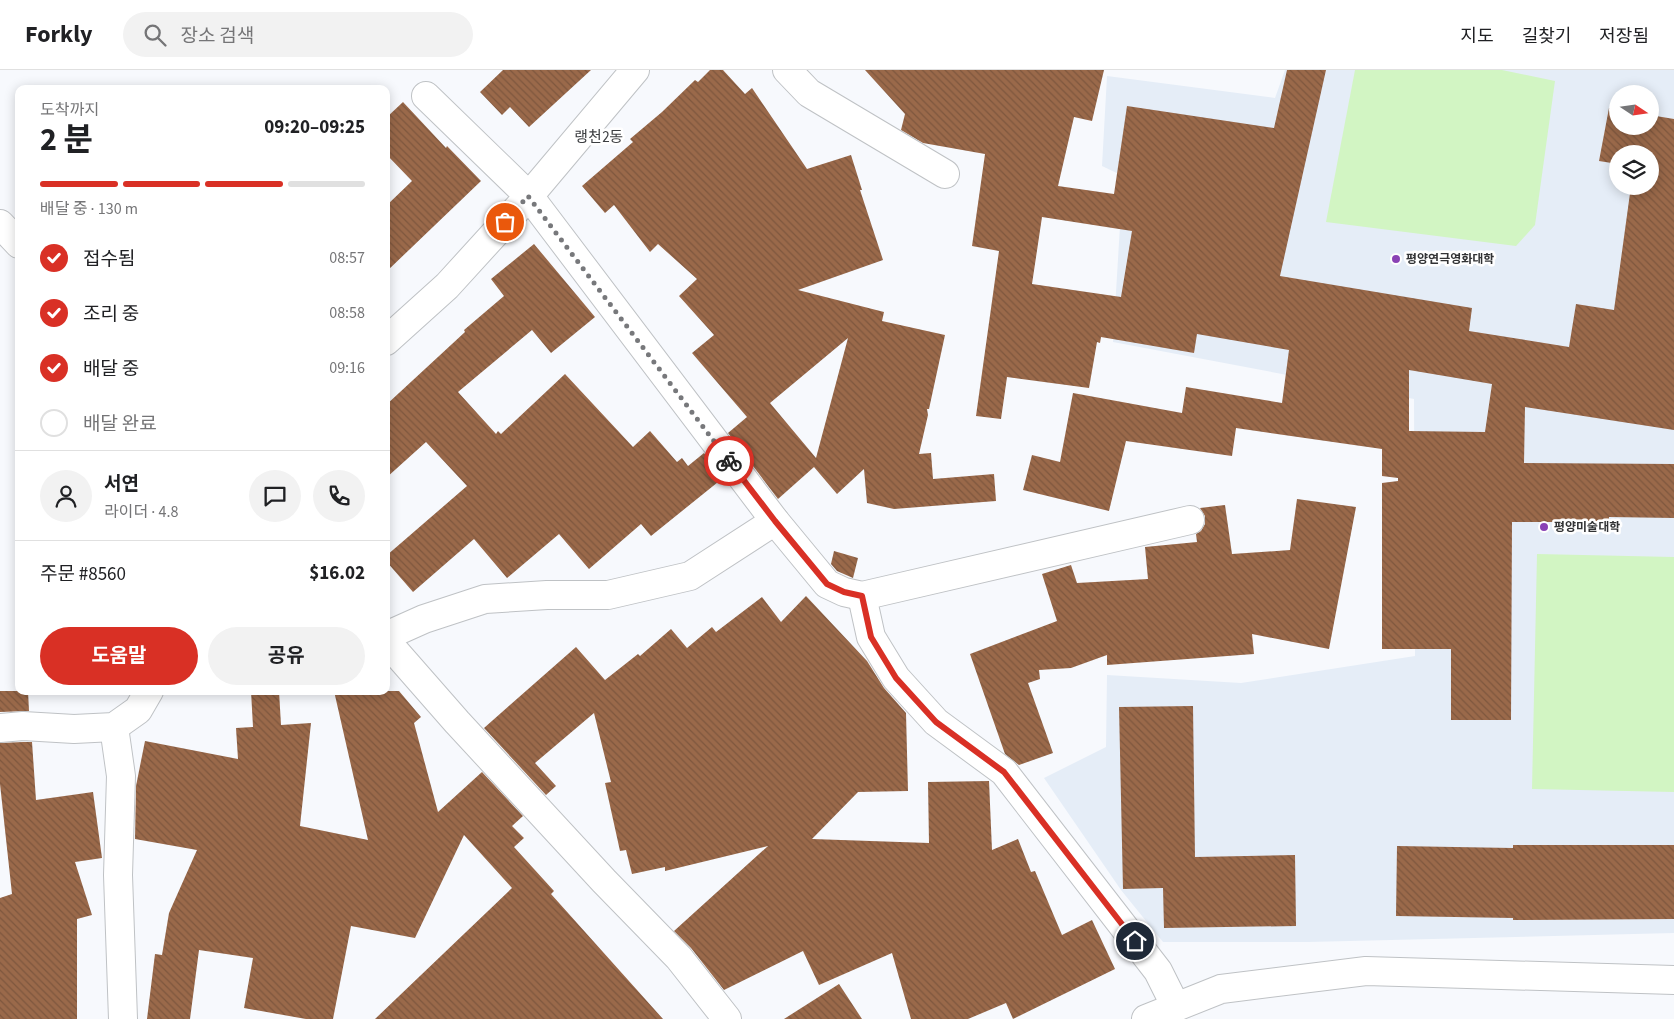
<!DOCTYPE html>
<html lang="ko">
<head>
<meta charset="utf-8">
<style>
  body { margin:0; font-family:"Source Sans 3","Noto Sans KR",sans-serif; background:#f2f2f2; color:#202124; height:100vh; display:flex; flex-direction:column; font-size:19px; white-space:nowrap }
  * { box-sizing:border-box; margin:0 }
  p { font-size:16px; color:#757577 }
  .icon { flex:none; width:28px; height:28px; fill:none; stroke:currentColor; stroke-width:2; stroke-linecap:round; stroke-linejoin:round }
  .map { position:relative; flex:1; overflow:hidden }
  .side { position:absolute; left:15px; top:15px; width:375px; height:610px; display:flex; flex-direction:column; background:#fff; border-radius:10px; box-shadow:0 2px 12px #0003 }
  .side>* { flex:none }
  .needle { width:32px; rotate:103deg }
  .buttons { position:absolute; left:1609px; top:15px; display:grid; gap:10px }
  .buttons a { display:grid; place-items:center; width:50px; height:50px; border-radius:50%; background:#fff; box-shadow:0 2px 12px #0003; font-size:25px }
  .pin { position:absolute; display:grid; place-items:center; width:42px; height:42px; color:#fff; margin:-21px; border:2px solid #fff; border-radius:50%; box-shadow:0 1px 5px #0007 }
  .courier { position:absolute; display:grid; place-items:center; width:50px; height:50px; margin:-25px; border:4px solid #d93025; border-radius:50%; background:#fff; color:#222; box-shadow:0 1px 6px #0007 }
  .overview em { font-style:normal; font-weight:700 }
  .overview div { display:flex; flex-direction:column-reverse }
  .overview { display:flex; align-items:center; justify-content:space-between; height:85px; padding:0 25px }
  h1 { font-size:32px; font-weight:700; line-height:38px }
  .bar { display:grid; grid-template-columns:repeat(4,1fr); gap:8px 5px; align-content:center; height:60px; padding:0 25px }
  .bar i { height:6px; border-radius:4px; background:#e0e0e0 }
  .bar .on { background:#d93025 }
  .bar p { grid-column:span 4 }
  .line { display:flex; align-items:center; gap:12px; padding:0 25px; border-top:1px solid #e0e0e0 }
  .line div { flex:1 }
  .round { display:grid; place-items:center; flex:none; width:52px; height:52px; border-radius:26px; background:#f2f2f2 }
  ol { padding:0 25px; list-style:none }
  li { display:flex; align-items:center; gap:15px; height:55px }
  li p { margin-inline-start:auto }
  li .icon { padding:5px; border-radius:50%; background:#d93025; color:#fff; stroke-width:4 }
  li:last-child { color:#757577 }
  li i { width:28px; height:28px; border:2px solid #e0e0e0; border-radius:50% }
  .primary-button { display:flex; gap:10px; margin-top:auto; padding:10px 25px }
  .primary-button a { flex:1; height:58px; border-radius:30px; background:#d93025; color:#fff; font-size:20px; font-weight:700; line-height:58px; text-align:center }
  .primary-button a+a { background:#f2f2f2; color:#202124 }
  header { display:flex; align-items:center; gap:30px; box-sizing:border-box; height:70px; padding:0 25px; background:#fff; border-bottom:1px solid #e0e0e0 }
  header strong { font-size:24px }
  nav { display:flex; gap:28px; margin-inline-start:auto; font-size:18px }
  .search { width:350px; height:45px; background:#f2f2f2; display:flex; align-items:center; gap:12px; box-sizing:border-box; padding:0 18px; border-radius:28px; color:#757577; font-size:19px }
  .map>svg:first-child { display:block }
  .built { fill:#e5edf7; fill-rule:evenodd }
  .green { fill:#d2f5c3 }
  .building { fill:url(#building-back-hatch); fill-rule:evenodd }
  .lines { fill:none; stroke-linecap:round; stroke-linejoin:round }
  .minor-casing { stroke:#bfc2c5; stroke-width:30 }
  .minor { stroke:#fff; stroke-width:28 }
  .done { stroke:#77787b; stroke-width:5; stroke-dasharray:0 9 }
  .route { stroke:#d93025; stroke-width:6 }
  .poi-dot { fill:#8a42b5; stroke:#fff; stroke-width:2 }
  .labels { text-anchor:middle; stroke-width:5; stroke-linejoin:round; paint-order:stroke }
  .poi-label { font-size:12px; font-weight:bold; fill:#323335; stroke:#fff; text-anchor:start }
  .quarter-label { font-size:15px; fill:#3c3e41; stroke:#fff }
</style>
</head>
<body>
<header>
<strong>Forkly</strong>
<div class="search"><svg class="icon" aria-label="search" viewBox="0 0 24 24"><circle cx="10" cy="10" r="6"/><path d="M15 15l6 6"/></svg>장소 검색</div>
<nav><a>지도</a><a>길찾기</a><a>저장됨</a></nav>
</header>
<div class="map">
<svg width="1674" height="949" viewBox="0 0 1674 949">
  <defs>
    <pattern id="building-back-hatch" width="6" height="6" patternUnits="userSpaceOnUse" patternTransform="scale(1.25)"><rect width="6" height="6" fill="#9a694a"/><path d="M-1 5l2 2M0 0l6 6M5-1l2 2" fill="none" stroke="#7e573e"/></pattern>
  </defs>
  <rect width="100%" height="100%" fill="#f7f9fd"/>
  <path class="built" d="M1285,0H1674V863L1308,872H1163L1121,820L1044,708L1106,677L1107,605L1241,613L1415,586L1414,329L1113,272L1123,106L1102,96L1107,6L1275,28ZM1618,24H1650V56H1618ZM1618,84H1650V116H1618Z"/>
  <g class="green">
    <path d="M1355,0H1502L1555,11L1535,155L1516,176L1326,152Z"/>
    <path d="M1537,484L1674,487V722L1532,719Z"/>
  </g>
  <g class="building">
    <path d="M503,0H591L529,57L510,37L502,45L480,22Z"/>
    <path d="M710,0H723L745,24L752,18L807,99L851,85L862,120H860L883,190L798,220L884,242L882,251L945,265L929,339H927L928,345L919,384L931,383L933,409L994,404L996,431L894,439L867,433L864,399L837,424L814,397L778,429L728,363L747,347L692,283L714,265L679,226L697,209L658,174L650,182L614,135L605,143L582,116L633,72L630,69L662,42L695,10L698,12ZM848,268L816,388L770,333Z"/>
    <path d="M865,0H1104L1092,51L1074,47L1058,116L1114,124L1127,36L1274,58L1287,0H1326L1280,206L1472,238L1469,261L1569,277L1576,234L1614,240L1631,116H1650V84H1618V94L1599,91L1609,38L1618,39V56H1650V45L1674,49V360L1525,337L1524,393L1674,394V448L1609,447V452H1512L1511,650H1451V579H1382V413L1398,411V408L1382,406V379L1236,358L1232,386L1126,371L1109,441L1023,420L1032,385L1060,392L1073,323L1182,343L1186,317L1282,333L1289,280L1197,264L1194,283L1101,267L1100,273L1097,272L1089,318L1007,307L1001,349L976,346L999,181L972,176L985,84L923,73L901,60L905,44ZM1042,147L1132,161L1121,227L1032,214ZM1409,300L1492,314L1485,362L1409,361Z"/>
    <path d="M403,32L446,78L447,76L481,111L386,202V136L412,111L386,84V48Z"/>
    <path d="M534,174L595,247L551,283L532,260L458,322L496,364L498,361L501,364L565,304L633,377L650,361L677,392L682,388L688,396L704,383L723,408L651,466L641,454L589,499L559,464L507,508L474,469L413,522L386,491V486L467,416L426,372L386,408V335L465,262L464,260L504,226L491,209Z"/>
    <path d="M1297,429L1356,437L1329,579L1252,564L1254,584L1107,595V585L1071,598L1039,600L1040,609L1028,613L1053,683L1019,695L1005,684L970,584L1057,551L1042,504L1071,495L1077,513L1148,509L1145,477L1197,472L1196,464L1201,461L1205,454V446L1200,438L1225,435L1232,484L1290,480Z"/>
    <path d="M834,481L858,488L853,508L837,501L831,494Z"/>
    <path d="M806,526L867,591L884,618L906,643L908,721L858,722L812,769L929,773L928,712L989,711L992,780L1018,769L1031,802L1035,801L1062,865L1092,850L1115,899L1013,949L1006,933L968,949H911L892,883L819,915L803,881L724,920L691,878L674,861L768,776L665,801V797L632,804L626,780L620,781L605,713L611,712L594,643L535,693L556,716L546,725L484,658L576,577L605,610L638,584L640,586L671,559L687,578L712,557L716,562L762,527L781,552Z"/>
    <path d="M0,621H28L29,641L0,642Z"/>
    <path d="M251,621H279L281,655L311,653L300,756L368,770L334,621H399L421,647L414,653L438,742L482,702L523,746L512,756L524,768L514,777L554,821L551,824L663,949H375L512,818L464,765L415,868L351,856L333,949H306L244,938L253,888L199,880L190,949H147L155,884L162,885L169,843L197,780L135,769L136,716L145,671L238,689L236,658L253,657Z"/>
    <path d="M1193,636L1195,787L1295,785L1296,856L1164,858L1163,818L1123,819L1119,637Z"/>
    <path d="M23,672H32L36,730L93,722L102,788L75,792L92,845L77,849V949H0V828L12,824L0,714V673Z"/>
    <path d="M1513,775H1674V849L1513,850V848L1396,846L1397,776L1513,778Z"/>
    <path d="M839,914L862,949H784Z"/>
  </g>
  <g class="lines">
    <g class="minor-casing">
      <g id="minor">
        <path d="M787,0L809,23L945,104"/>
        <path d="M426,26L529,126L775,451L827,514L844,522L862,526L1190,450"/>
        <path d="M0,154L19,174"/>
        <path d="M386,271L447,216L529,126L635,0"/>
        <path d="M862,526L871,567L896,608L936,652L1004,702L1158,901L1176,937"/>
        <path d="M386,566L424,549L485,529L547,525H608L690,506L775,451"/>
        <path d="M386,571L457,652L604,811L679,888L727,949"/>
        <path d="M114,657L121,706L118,805L123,949"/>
        <path d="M0,658L23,656L74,659L114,657L138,640L149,621"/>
        <path d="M1146,949L1221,919L1366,901L1674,910"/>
      </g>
    </g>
    <use href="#minor" class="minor"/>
  </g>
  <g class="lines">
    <path class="done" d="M505,152L528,126L729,391"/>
    <path class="route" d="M729,391L775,451L827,514L844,522L862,526L871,567L896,608L936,652L1004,702L1135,871"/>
  </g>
  <g class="poi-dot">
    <circle cx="1396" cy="189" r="5"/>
    <circle cx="1544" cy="457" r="5"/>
  </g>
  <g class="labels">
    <g class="poi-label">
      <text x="1406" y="193">평양연극영화대학</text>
      <text x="1554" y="461">평양미술대학</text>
    </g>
    <g class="quarter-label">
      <text x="599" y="72">랭천2동</text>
    </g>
  </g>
</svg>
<div class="buttons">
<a><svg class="needle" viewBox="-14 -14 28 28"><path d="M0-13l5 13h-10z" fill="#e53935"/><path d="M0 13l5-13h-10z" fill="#757577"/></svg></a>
<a><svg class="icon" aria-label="layers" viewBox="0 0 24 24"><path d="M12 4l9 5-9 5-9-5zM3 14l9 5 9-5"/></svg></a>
</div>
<div class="pin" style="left:505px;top:152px;background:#ea580c"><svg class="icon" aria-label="bag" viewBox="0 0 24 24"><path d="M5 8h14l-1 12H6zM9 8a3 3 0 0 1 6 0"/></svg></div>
<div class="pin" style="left:1135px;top:871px;background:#1f2937"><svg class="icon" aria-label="home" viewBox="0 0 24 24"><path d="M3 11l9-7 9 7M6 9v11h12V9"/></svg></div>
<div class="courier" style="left:729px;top:391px"><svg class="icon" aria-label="bike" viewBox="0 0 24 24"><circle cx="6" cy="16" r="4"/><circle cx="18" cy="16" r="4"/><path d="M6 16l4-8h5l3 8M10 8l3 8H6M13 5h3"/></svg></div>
<section class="side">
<div class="overview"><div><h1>2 분</h1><p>도착까지</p></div><em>09:20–09:25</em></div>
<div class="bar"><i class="on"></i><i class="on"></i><i class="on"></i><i></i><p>배달 중 · 130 m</p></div>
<ol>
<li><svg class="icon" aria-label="check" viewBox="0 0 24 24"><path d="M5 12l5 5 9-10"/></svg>접수됨<p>08:57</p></li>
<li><svg class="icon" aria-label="check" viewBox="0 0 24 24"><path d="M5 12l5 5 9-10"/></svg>조리 중<p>08:58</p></li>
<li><svg class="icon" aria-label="check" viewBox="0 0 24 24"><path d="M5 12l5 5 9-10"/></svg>배달 중<p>09:16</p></li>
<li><i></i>배달 완료</li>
</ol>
<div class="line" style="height:90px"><a class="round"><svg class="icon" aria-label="person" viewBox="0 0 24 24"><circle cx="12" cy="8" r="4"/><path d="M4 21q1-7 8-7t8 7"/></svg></a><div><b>서연</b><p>라이더 · 4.8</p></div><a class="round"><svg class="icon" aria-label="chat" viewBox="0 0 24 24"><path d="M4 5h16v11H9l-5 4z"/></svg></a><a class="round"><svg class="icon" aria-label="phone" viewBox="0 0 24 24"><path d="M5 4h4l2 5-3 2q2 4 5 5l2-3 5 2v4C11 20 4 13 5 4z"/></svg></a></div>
<div class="line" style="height:65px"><div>주문 #8560</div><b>$16.02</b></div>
<div class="primary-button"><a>도움말</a><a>공유</a></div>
</section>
</div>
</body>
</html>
